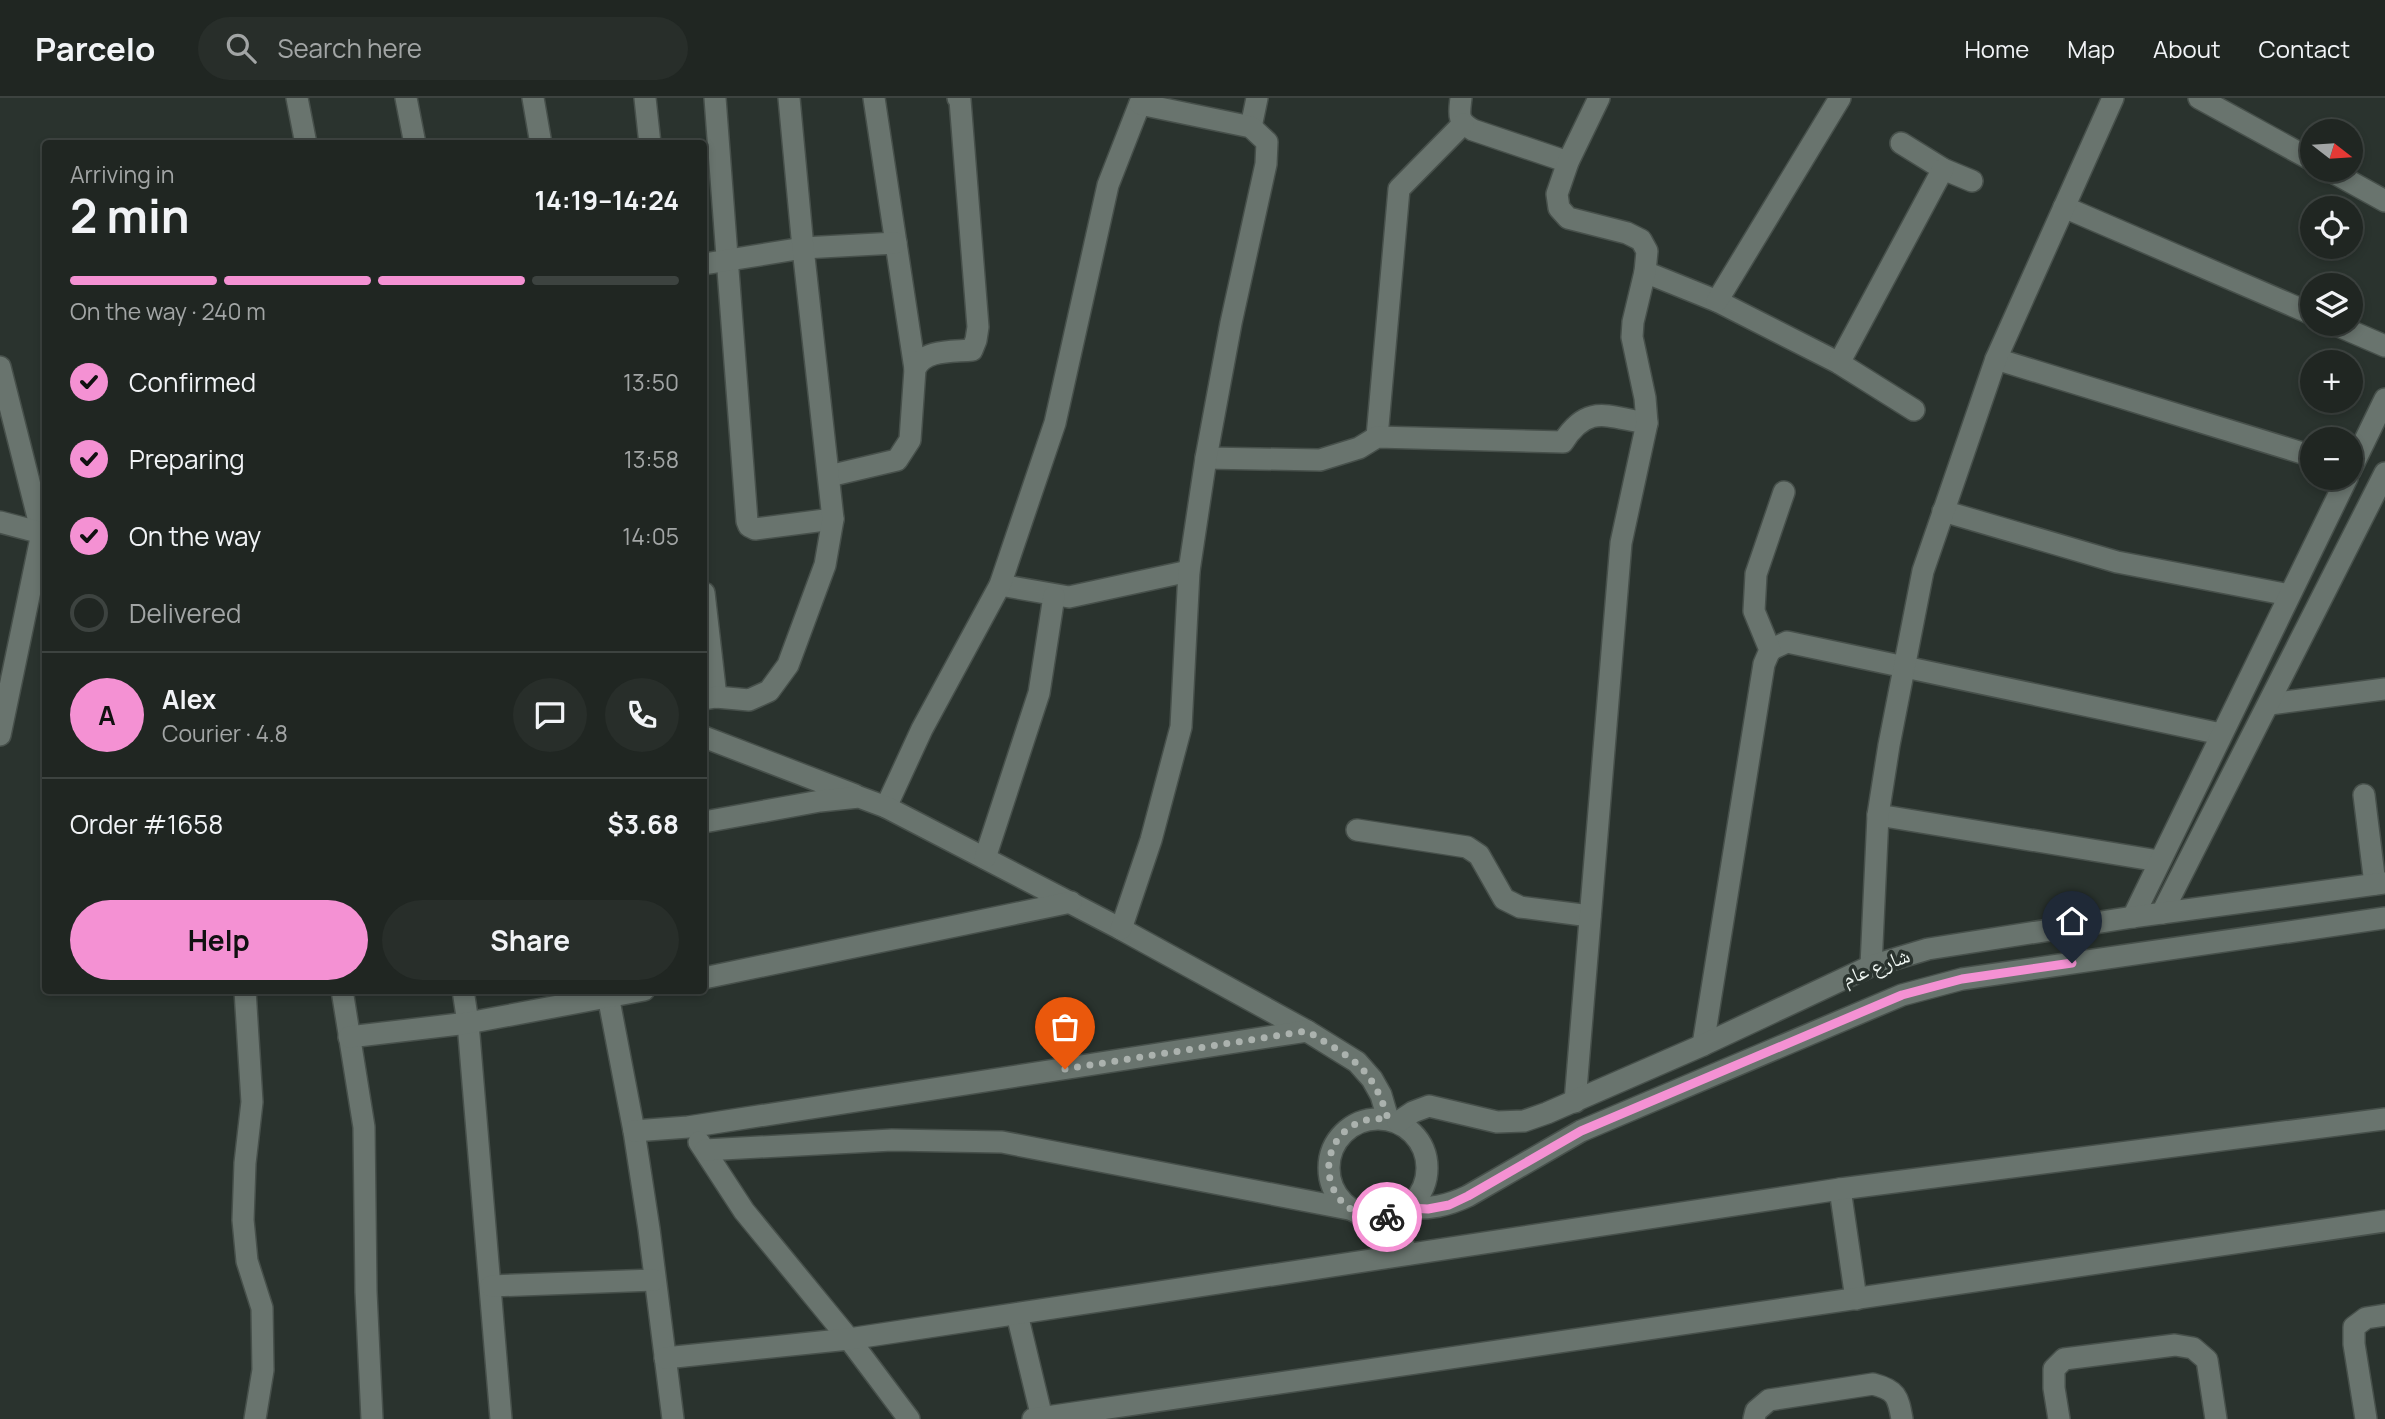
<!DOCTYPE html>
<html lang="en">
<head>
<meta charset="utf-8">
<style>
  body { margin:0; font-family:Manrope,"Noto Naskh Arabic",sans-serif; background:#282e2a; color:#f1f3f6; height:100vh; display:flex; flex-direction:column; font-size:26px; white-space:nowrap }
  * { box-sizing:border-box; margin:0 }
  p { font-size:23px; color:#a2a5a5 }
  .icon { flex:none; width:38px; height:38px; fill:none; stroke:currentColor; stroke-width:2; stroke-linecap:round; stroke-linejoin:round }
  .map { position:relative; flex:1; overflow:hidden }
  .panel { position:absolute; left:42px; top:42px; width:665px; height:854px; display:flex; flex-direction:column; background:#202622; border-radius:7px; box-shadow:0 4px 10px #0003,0 0 0 2px #3d4340 }
  .panel>* { flex:none }
  .needle { width:46px; rotate:107deg }
  .fabs { position:absolute; left:2300px; top:21px; display:grid; gap:14px }
  .fabs a { display:grid; place-items:center; width:63px; height:63px; border-radius:50%; background:#202622; box-shadow:0 4px 10px #0003,0 0 0 2px #3d4340; font-size:35px }
  .pin { position:absolute; display:grid; place-items:center; width:60px; height:60px; color:#fff; margin:-72px -30px; border-radius:50% 50% 50% 0; rotate:-45deg; box-shadow:0 0 7px #0007 }
  .pin .icon { rotate:45deg }
  .courier { position:absolute; display:grid; place-items:center; width:70px; height:70px; margin:-35px; border:5px solid #f491d3; border-radius:50%; background:#fff; color:#222; box-shadow:0 2px 9px #0007 }
  .overview em { font-style:normal; font-weight:700 }
  .overview div { display:flex; flex-direction:column-reverse }
  .overview { display:flex; align-items:center; justify-content:space-between; height:119px; padding:0 28px }
  h1 { font-size:46px; font-weight:700; line-height:52px }
  .bar { display:grid; grid-template-columns:repeat(4,1fr); gap:10px 7px; align-content:center; height:84px; padding:0 28px }
  .bar i { height:9px; border-radius:5px; background:#3d4340 }
  .bar .current { background:#f491d3 }
  .bar p { grid-column:span 4 }
  .line { display:flex; align-items:center; gap:18px; padding:0 28px; border-top:2px solid #3d4340 }
  .line div { flex:1 }
  .round { display:grid; place-items:center; flex:none; width:74px; height:74px; border-radius:37px; background:#282e2a }
  ol { padding:0 28px; list-style:none }
  li { display:flex; align-items:center; gap:21px; height:77px }
  li p { margin-inline-start:auto }
  li .icon { padding:7px; border-radius:50%; background:#f491d3; color:#111; stroke-width:4 }
  li:last-child { color:#a2a5a5 }
  li i { width:38px; height:38px; border:4px solid #3d4340; border-radius:50% }
  .button { display:flex; gap:14px; margin-top:auto; padding:14px 28px }
  .button a { flex:1; height:80px; border-radius:42px; background:#f491d3; color:#111; font-size:28px; font-weight:700; line-height:80px; text-align:center }
  .button a+a { background:#282e2a; color:#f1f3f6 }
  header { display:flex; align-items:center; gap:42px; box-sizing:border-box; height:98px; padding:0 35px; background:#202622; border-bottom:2px solid #3d4340 }
  header strong { font-size:33px }
  nav { display:flex; gap:38px; margin-inline-start:auto; font-size:24px }
  .search { width:490px; height:63px; background:#282e2a; display:flex; align-items:center; gap:18px; box-sizing:border-box; padding:0 24px; border-radius:38px; color:#a2a5a5; font-size:26px }
  .map>svg:first-child { display:block }
  .lines { fill:none; stroke-linecap:round; stroke-linejoin:round }
  .street-casing { stroke:#47504b; stroke-width:24 }
  .street { stroke:#69746e; stroke-width:21 }
  .done { stroke:#abb2ae; stroke-width:7; stroke-dasharray:0 12.6 }
  .route { stroke:#f491d3; stroke-width:9 }
  .labels { text-anchor:middle; stroke-width:7; stroke-linejoin:round; paint-order:stroke }
  .street-label { font-size:21px; fill:#f0f7f3; stroke:#2a332e }
</style>
</head>
<body>
<header>
<strong>Parcelo</strong>
<div class="search"><svg class="icon" aria-label="search" viewBox="0 0 24 24"><circle cx="10" cy="10" r="6"/><path d="M15 15l6 6"/></svg>Search here</div>
<nav><a>Home</a><a>Map</a><a>About</a><a>Contact</a></nav>
</header>
<div class="map">
<svg width="2385" height="1321" viewBox="0 0 2385 1321">
  <rect width="100%" height="100%" fill="#2a332e"/>
  <g class="lines">
    <g class="street-casing">
      <g id="street">
        <path d="M297,0L306,46"/>
        <path d="M406,0L415,46"/>
        <path d="M533,0L541,46"/>
        <path d="M645,0L650,46"/>
        <path d="M715,0L747,423L749,428L755,431L833,421"/>
        <path d="M874,0L915,271"/>
        <path d="M1461,0C1459,17 1457,23 1473,32L1568,64"/>
        <path d="M2199,0L2312,62"/>
        <path d="M1251,29L1257,0"/>
        <path d="M1901,45L1943,71L1972,83"/>
        <path d="M2329,72L2385,103"/>
        <path d="M2064,109L2312,216"/>
        <path d="M704,166L803,150L896,145"/>
        <path d="M1645,174L1717,203L1839,265L1914,312"/>
        <path d="M1717,203L1840,0"/>
        <path d="M2334,226L2385,248"/>
        <path d="M1996,261L2312,358"/>
        <path d="M1839,265L1943,71"/>
        <path d="M0,269L42,435"/>
        <path d="M1377,339L1399,91L1463,26"/>
        <path d="M1206,360L1320,362L1359,350L1377,339L1563,344C1588,305 1607,319 1647,325"/>
        <path d="M2350,373L2385,301"/>
        <path d="M829,378L897,362L910,342L915,271C924,251 952,254 972,252L976,242L978,229L960,2L958,0"/>
        <path d="M1943,413L2117,464L2289,497"/>
        <path d="M0,424L42,435L0,637"/>
        <path d="M1000,487L1069,499L1189,473"/>
        <path d="M704,495L716,599"/>
        <path d="M1770,552L1787,544L2221,636"/>
        <path d="M704,601L716,599L749,602L769,593L788,567L825,467L833,421L803,150L789,0"/>
        <path d="M2270,606L2385,591"/>
        <path d="M704,639L855,697"/>
        <path d="M2364,697L2375,786"/>
        <path d="M886,709L922,631L1000,487L1055,325L1108,87L1142,0"/>
        <path d="M1878,717L2159,763"/>
        <path d="M704,724L820,703L859,699L886,709L1121,831L1307,933L1357,964L1372,981L1381,997L1388,1021"/>
        <path d="M1357,732L1467,749L1479,757L1504,801L1520,809L1590,818"/>
        <path d="M985,760L1039,595L1054,498"/>
        <path d="M2162,815L2385,375"/>
        <path d="M2133,819L2347,380"/>
        <path d="M1121,831L1151,742L1181,629L1189,473L1206,360L1231,225L1266,66L1267,44L1251,29L1140,6"/>
        <path d="M1871,868L1878,717L1889,647L1923,473L1996,261L2113,0"/>
        <path d="M704,880L1071,804"/>
        <path d="M245,892L252,1004L245,1065L243,1122L247,1163L262,1210L263,1272L255,1321"/>
        <path d="M342,892L364,1029L366,1194L372,1321"/>
        <path d="M463,892L468,925L501,1321"/>
        <path d="M607,892L634,1033L649,1131L673,1321"/>
        <path d="M349,939L468,925L644,892"/>
        <path d="M1703,947L1764,566L1770,552L1754,513L1756,476L1784,394"/>
        <path d="M1575,1004L1621,445L1647,325L1645,300L1632,239L1633,224L1645,174L1647,153L1641,142L1627,135L1568,120L1559,110L1557,96L1568,64L1599,0"/>
        <circle cx="1378" cy="1070" r="49"/>
        <path d="M1398,1024L1413,1014L1429,1008L1497,1024L1524,1023L1547,1015L1703,947L1871,868L1928,851L2133,819L2385,785"/>
        <path d="M634,1033L688,1029L1307,933"/>
        <path d="M699,1044L744,1113L849,1241L909,1321"/>
        <path d="M705,1052L892,1042L1002,1044L1349,1111"/>
        <path d="M1840,1091L1856,1201"/>
        <path d="M1407,1110C1430,1111 1447,1108 1468,1098L1581,1033L1902,897L1962,881L2385,820"/>
        <path d="M1389,1119L1408,1156"/>
        <path d="M491,1188L654,1182"/>
        <path d="M1017,1216L1042,1320"/>
        <path d="M665,1260L849,1241L1840,1091L2385,1021"/>
        <path d="M1033,1321L2385,1123"/>
        <path d="M1754,1321L1756,1313L1769,1302L1873,1286C1896,1292 1898,1298 1902,1321"/>
        <path d="M2059,1321L2054,1290V1271L2064,1261L2175,1247L2193,1250L2207,1262L2216,1321"/>
        <path d="M2366,1321L2354,1246V1229L2366,1220L2385,1217"/>
      </g>
    </g>
    <use href="#street" class="street"/>
  </g>
  <g class="lines">
    <path class="done" d="M1065,971L1307,933C1352,961 1372,967 1388,1021C1381,1021 1373,1020 1366,1022C1317,1036 1316,1102 1365,1118C1372,1120 1380,1119 1387,1119"/>
    <path class="route" d="M1387,1119L1407,1110L1428,1111L1449,1107L1468,1098L1581,1033L1902,897L1962,881L2072,865"/>
  </g>
  <g class="labels">
    <g class="street-label">
      <text transform="translate(1876 869) rotate(-21)" y="7">شارع عام</text>
    </g>
  </g>
</svg>
<div class="fabs">
<a><svg class="needle" viewBox="-14 -14 28 28"><path d="M0-13l5 13h-10z" fill="#e53935"/><path d="M0 13l5-13h-10z" fill="#a2a5a5"/></svg></a>
<a><svg class="icon" aria-label="locate" viewBox="0 0 24 24"><circle cx="12" cy="12" r="6"/><path d="M12 2v4M12 18v4M2 12h4M18 12h4"/></svg></a>
<a><svg class="icon" aria-label="layers" viewBox="0 0 24 24"><path d="M12 4l9 5-9 5-9-5zM3 14l9 5 9-5"/></svg></a>
<a>+</a>
<a>−</a>
</div>
<div class="pin" style="left:1065px;top:971px;background:#ea580c"><svg class="icon" aria-label="bag" viewBox="0 0 24 24"><path d="M5 8h14l-1 12H6zM9 8a3 3 0 0 1 6 0"/></svg></div>
<div class="pin" style="left:2072px;top:865px;background:#1f2937"><svg class="icon" aria-label="home" viewBox="0 0 24 24"><path d="M3 11l9-7 9 7M6 9v11h12V9"/></svg></div>
<div class="courier" style="left:1387px;top:1119px"><svg class="icon" aria-label="bike" viewBox="0 0 24 24"><circle cx="6" cy="16" r="4"/><circle cx="18" cy="16" r="4"/><path d="M6 16l4-8h5l3 8M10 8l3 8H6M13 5h3"/></svg></div>
<section class="panel">
<div class="overview"><div><h1>2 min</h1><p>Arriving in</p></div><em>14:19–14:24</em></div>
<div class="bar"><i class="current"></i><i class="current"></i><i class="current"></i><i></i><p>On the way · 240 m</p></div>
<ol>
<li><svg class="icon" aria-label="check" viewBox="0 0 24 24"><path d="M5 12l5 5 9-10"/></svg>Confirmed<p>13:50</p></li>
<li><svg class="icon" aria-label="check" viewBox="0 0 24 24"><path d="M5 12l5 5 9-10"/></svg>Preparing<p>13:58</p></li>
<li><svg class="icon" aria-label="check" viewBox="0 0 24 24"><path d="M5 12l5 5 9-10"/></svg>On the way<p>14:05</p></li>
<li><i></i>Delivered</li>
</ol>
<div class="line" style="height:126px"><b class="round" style="background:#f491d3;color:#111">A</b><div><b>Alex</b><p>Courier · 4.8</p></div><a class="round"><svg class="icon" aria-label="chat" viewBox="0 0 24 24"><path d="M4 5h16v11H9l-5 4z"/></svg></a><a class="round"><svg class="icon" aria-label="phone" viewBox="0 0 24 24"><path d="M5 4h4l2 5-3 2q2 4 5 5l2-3 5 2v4C11 20 4 13 5 4z"/></svg></a></div>
<div class="line" style="height:91px"><div>Order #1658</div><b>$3.68</b></div>
<div class="button"><a>Help</a><a>Share</a></div>
</section>
</div>
</body>
</html>
